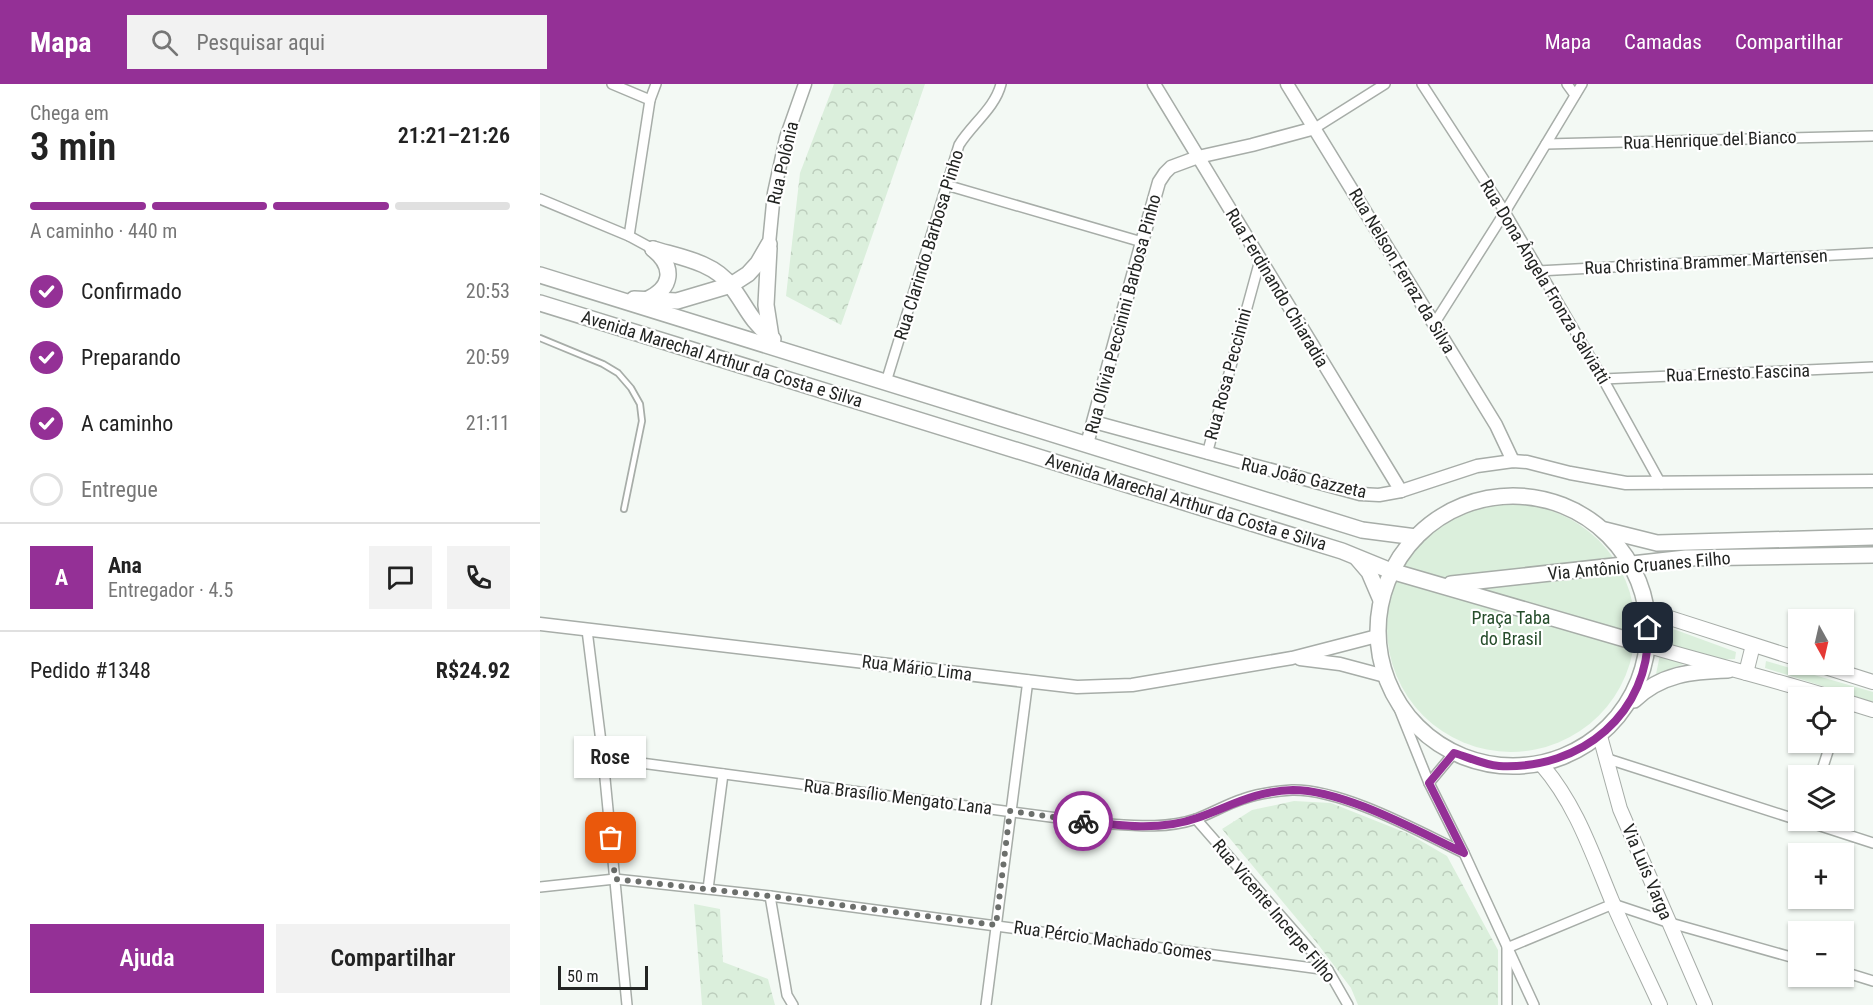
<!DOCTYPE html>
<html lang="pt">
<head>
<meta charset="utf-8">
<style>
  body { margin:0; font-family:"Roboto Condensed",sans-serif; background:#f2f2f2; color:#222; height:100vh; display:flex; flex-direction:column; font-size:22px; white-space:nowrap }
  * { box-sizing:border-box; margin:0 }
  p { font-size:20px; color:#767676 }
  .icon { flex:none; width:33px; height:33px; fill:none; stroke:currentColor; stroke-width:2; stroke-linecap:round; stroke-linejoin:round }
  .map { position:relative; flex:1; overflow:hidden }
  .panel { display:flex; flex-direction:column; background:#fff; width:540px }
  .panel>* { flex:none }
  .needle { width:39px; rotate:172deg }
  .tools { position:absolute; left:1248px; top:525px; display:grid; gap:12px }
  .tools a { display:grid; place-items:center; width:66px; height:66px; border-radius:0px; background:#fff; box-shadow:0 2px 4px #0004; font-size:30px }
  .scale { position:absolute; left:18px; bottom:15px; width:90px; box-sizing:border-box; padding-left:6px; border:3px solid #232523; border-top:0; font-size:16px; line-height:21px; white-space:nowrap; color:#232523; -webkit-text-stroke:4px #fff; paint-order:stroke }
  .pin { position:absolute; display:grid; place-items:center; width:51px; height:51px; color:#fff; margin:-26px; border-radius:12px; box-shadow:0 3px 9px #0006 }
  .courier { position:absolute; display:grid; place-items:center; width:60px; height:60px; margin:-30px; border:4px solid #943096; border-radius:50%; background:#fff; color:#222; box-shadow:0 2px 8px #0007 }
  .bubble { position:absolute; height:42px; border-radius:0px; background:#fff; box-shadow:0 2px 4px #0004; font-size:20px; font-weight:600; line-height:42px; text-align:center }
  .head em { font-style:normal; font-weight:600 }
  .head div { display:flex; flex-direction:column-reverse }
  .head { display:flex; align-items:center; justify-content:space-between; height:102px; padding:0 30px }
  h1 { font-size:39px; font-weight:600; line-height:45px }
  .bar { display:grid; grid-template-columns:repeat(4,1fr); gap:9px 6px; align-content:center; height:72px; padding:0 30px }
  .bar i { height:8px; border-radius:4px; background:#e0e0e0 }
  .bar .on { background:#943096 }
  .bar p { grid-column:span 4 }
  .line { display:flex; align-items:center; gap:15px; padding:0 30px; border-top:2px solid #e0e0e0 }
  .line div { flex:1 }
  .round { display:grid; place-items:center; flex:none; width:63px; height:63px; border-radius:0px; background:#f2f2f2 }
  ol { padding:0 30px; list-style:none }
  li { display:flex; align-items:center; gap:18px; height:66px }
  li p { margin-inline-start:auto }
  li .icon { padding:6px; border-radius:50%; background:#943096; color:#fff; stroke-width:4 }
  li:last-child { color:#767676 }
  li i { width:33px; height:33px; border:3px solid #e0e0e0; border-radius:50% }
  .primary-button { display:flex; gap:12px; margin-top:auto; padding:12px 30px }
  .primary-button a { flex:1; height:69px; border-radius:0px; background:#943096; color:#fff; font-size:24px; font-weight:600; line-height:69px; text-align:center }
  .primary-button a+a { background:#f2f2f2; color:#222 }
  header { display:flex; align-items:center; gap:36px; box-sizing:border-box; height:84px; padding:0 30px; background:#943096; color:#fff }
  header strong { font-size:28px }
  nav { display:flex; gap:33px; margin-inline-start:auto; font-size:21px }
  .search { width:420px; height:54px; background:#f2f2f2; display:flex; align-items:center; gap:15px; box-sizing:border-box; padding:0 21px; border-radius:0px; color:#767676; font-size:22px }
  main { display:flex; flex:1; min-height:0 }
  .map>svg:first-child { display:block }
  .green { fill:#dbefdc }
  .forest { fill:url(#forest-crowns) }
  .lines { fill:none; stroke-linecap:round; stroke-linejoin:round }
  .service-casing { stroke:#a7ada8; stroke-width:8 }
  .minor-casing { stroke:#a7ada8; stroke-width:12 }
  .tertiary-casing { stroke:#a7ada8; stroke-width:15 }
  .secondary-casing { stroke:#a7ada8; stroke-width:16 }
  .primary-casing { stroke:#a7ada8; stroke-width:18 }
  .service { stroke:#fff; stroke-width:4.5 }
  .minor { stroke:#fff; stroke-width:9 }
  .tertiary { stroke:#fff; stroke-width:12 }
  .secondary { stroke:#fff; stroke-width:14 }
  .primary { stroke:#fff; stroke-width:15 }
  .done { stroke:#6c6f6c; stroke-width:6; stroke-dasharray:0 10.8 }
  .route { stroke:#943096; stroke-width:8 }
  .labels { text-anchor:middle; stroke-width:4.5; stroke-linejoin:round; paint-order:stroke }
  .street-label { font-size:18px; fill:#232523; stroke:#fff }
  .park-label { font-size:18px; fill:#264d2b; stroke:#fff }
</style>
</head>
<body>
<header>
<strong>Mapa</strong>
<div class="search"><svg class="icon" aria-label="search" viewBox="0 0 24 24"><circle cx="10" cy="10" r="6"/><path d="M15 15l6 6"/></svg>Pesquisar aqui</div>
<nav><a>Mapa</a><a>Camadas</a><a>Compartilhar</a></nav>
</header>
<main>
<section class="panel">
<div class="head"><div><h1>3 min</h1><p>Chega em</p></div><em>21:21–21:26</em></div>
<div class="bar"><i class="on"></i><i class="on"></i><i class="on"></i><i></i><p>A caminho · 440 m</p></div>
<ol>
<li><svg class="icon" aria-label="check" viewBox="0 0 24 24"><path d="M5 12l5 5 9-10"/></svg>Confirmado<p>20:53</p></li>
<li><svg class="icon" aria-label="check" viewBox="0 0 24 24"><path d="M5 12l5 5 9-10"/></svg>Preparando<p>20:59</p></li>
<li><svg class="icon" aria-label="check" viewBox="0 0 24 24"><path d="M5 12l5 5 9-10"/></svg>A caminho<p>21:11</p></li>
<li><i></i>Entregue</li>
</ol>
<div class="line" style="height:108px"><b class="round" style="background:#943096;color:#fff">A</b><div><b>Ana</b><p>Entregador · 4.5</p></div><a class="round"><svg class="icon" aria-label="chat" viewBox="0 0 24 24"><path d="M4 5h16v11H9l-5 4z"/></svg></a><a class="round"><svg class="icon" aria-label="phone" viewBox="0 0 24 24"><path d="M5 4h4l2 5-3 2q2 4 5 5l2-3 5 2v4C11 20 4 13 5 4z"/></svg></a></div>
<div class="line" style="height:78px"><div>Pedido #1348</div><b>R$24.92</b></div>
<div class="primary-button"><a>Ajuda</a><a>Compartilhar</a></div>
</section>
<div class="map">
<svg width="1333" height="921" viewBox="0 0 1333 921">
  <defs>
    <pattern id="forest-crowns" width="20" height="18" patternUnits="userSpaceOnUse" patternTransform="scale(1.5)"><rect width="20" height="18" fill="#dbefdc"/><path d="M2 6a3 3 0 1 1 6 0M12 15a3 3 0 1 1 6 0" fill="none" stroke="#bccdbc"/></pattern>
  </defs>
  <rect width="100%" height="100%" fill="#f3f9f4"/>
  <g class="green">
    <circle cx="971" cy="544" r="124"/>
    <path d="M1123,544L1136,546L1196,568L1195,575L1155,576L1116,590L1124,552Z"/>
    <path d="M1226,577L1333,608V618L1225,584Z"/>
  </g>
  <g class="forest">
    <path d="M294,0H385L301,241L246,212L260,89Z"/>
    <path d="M754,717L791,719L869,750L907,772L958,866V921H818L811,904L777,859L682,745L712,726Z"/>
    <path d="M154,820L180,825L183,878L228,895L235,921H162Z"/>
  </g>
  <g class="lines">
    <g class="service-casing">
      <path id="service" d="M0,254L63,280L78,289L91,304L100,320L102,337L84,425"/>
    </g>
    <g class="minor-casing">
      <g id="minor">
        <path d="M72,0L110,16"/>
        <path d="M882,0L965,128L1063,295L1121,400"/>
        <path d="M1027,0L1035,11"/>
        <path d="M775,44L845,0"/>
        <path d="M1006,60L1333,52"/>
        <path d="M406,101L602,158"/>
        <path d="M0,115L89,152L113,165"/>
        <path d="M89,152L110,16L116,0"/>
        <path d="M998,187L1333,169"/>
        <path d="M894,240L965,128L1042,0"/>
        <path d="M1063,295L1333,283"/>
        <path d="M346,298L419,61C432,40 455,24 461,0"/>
        <path d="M667,370L720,176"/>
        <path d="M47,546L63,674L87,921"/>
        <path d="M856,617L889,699L924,769L994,921"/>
        <path d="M63,674L556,739C590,741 623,746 656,735C672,729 687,720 703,715C717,710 737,707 752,706C803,705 878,747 924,769"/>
        <path d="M1065,674L1258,736"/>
        <path d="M1280,692L1291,658"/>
        <path d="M889,699L914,669"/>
        <path d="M656,735L788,886L808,921"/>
        <path d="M1262,736L1333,759"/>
        <path d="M0,803L75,795L103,798L230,812L788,886"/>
        <path d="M168,805L183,690"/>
        <path d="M230,812L247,911L253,921"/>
        <path d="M1304,888L1333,897"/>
        <path d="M446,921L488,596"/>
        <path d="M967,921V864L1073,820L1127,838L1258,875"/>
      </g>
    </g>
    <g class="tertiary-casing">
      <g id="tertiary">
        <path d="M614,0L861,407"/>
        <path d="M747,0L956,341L973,377"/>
        <path d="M229,160L234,109L246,54L265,0"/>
        <path d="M554,338L820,410L839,411L861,407L937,382L973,377L987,378L1030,389L1086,399L1333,397"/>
        <path d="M547,360L602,158L619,98L625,89L631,83L658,73L712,61L775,44"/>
        <path d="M0,540L537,603L592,601L752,574L837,552"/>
        <path d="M760,575L800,580L845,592"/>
      </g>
    </g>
    <g class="secondary-casing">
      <g id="secondary">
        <path d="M1108,527L1258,575"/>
        <path d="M1109,562C1170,580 1232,595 1293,614"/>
        <path d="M1276,580L1333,598"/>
        <path d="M1206,589L1213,561"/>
        <path d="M1304,617L1333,626"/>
        <path d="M1060,652L1080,725L1165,921"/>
        <path d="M1001,680C1036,720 1052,769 1072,817C1087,852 1104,886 1120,921"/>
      </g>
    </g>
    <g class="primary-casing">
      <g id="primary">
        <path d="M229,164L226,221L231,253L233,255"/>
        <path d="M113,165C139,173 174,178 191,202C207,223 209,235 231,253"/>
        <path d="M0,191L822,446L876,453"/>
        <path d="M94,215L137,217L191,201L208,190L218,179L229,160"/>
        <path d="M106,216C133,204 135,183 113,165"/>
        <path d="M0,219L802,467L851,487L1109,562"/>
        <circle cx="973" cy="547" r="135"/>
        <path d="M1065,446L1117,459L1333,453"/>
        <path d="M817,474L829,488L841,516"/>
        <path d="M911,500L1146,474L1333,471"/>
        <path d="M1094,616C1121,590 1152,587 1188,586"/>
      </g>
    </g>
    <use href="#service" class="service"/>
    <use href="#minor" class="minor"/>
    <use href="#tertiary" class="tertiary"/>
    <use href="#secondary" class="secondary"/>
    <use href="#primary" class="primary"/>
  </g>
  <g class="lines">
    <path class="done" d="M71,754L75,795L230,812L456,841L470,727L543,737"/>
    <path class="route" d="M543,737C580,742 621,747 657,734C691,722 715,707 753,706C804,706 877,747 924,769L889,699L914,669C928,673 944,681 959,682C1041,686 1111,630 1108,544"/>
  </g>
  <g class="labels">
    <g class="street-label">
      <text transform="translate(1170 56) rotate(-2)" y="6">Rua Henrique del Bianco</text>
      <text transform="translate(243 79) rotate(-77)" y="6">Rua Polônia</text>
      <text transform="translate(389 161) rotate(-73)" y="6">Rua Clarindo Barbosa Pinho</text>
      <text transform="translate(1166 178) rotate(-3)" y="6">Rua Christina Brammer Martensen</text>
      <text transform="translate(862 187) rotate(59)" y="6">Rua Nelson Ferraz da Silva</text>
      <text transform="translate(1005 198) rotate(59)" y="6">Rua Dona Ângela Fronza Salviatti</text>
      <text transform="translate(737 204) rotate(59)" y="6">Rua Ferdinando Chiaradia</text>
      <text transform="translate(583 230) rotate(-75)" y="6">Rua Olívia Peccinini Barbosa Pinho</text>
      <text transform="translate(182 275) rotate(17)" y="6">Avenida Marechal Arthur da Costa e Silva</text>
      <text transform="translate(1198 289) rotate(-2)" y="6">Rua Ernesto Fascina</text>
      <text transform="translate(688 290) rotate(-75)" y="6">Rua Rosa Peccinini</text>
      <text transform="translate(764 394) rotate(13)" y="6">Rua João Gazzeta</text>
      <text transform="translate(646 418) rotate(17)" y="6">Avenida Marechal Arthur da Costa e Silva</text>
      <text transform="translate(1099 482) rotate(-5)" y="6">Via Antônio Cruanes Filho</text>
      <text transform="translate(377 584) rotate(7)" y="6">Rua Mário Lima</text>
      <text transform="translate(358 713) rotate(7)" y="6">Rua Brasílio Mengato Lana</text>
      <text transform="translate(1107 788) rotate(67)" y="6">Via Luís Varga</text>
      <text transform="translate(734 827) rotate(50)" y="6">Rua Vicente Incerpe Filho</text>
      <text transform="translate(573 857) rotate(8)" y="6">Rua Pércio Machado Gomes</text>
    </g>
    <g class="park-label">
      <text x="971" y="540">Praça Taba<tspan x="971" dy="21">do Brasil</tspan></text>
    </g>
  </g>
</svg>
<div class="tools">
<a><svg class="needle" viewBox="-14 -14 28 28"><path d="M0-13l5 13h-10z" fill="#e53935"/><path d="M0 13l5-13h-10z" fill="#767676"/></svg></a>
<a><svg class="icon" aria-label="locate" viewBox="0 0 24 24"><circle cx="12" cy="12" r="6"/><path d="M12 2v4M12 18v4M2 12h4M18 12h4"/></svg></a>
<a><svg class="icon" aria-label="layers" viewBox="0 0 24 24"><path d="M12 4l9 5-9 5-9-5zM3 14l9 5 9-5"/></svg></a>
<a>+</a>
<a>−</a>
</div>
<div class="scale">50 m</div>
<div class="pin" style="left:71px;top:754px;background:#ea580c"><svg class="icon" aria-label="bag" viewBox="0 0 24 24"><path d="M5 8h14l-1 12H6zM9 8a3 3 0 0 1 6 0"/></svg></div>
<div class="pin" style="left:1108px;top:544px;background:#1f2937"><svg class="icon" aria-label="home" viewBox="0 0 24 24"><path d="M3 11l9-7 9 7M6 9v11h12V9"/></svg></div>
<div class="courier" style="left:543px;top:737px"><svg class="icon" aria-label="bike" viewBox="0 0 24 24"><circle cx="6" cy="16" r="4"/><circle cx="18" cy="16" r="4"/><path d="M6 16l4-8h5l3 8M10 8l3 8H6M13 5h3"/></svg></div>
<div class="bubble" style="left:34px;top:652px;width:72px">Rose</div>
</div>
</main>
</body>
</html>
